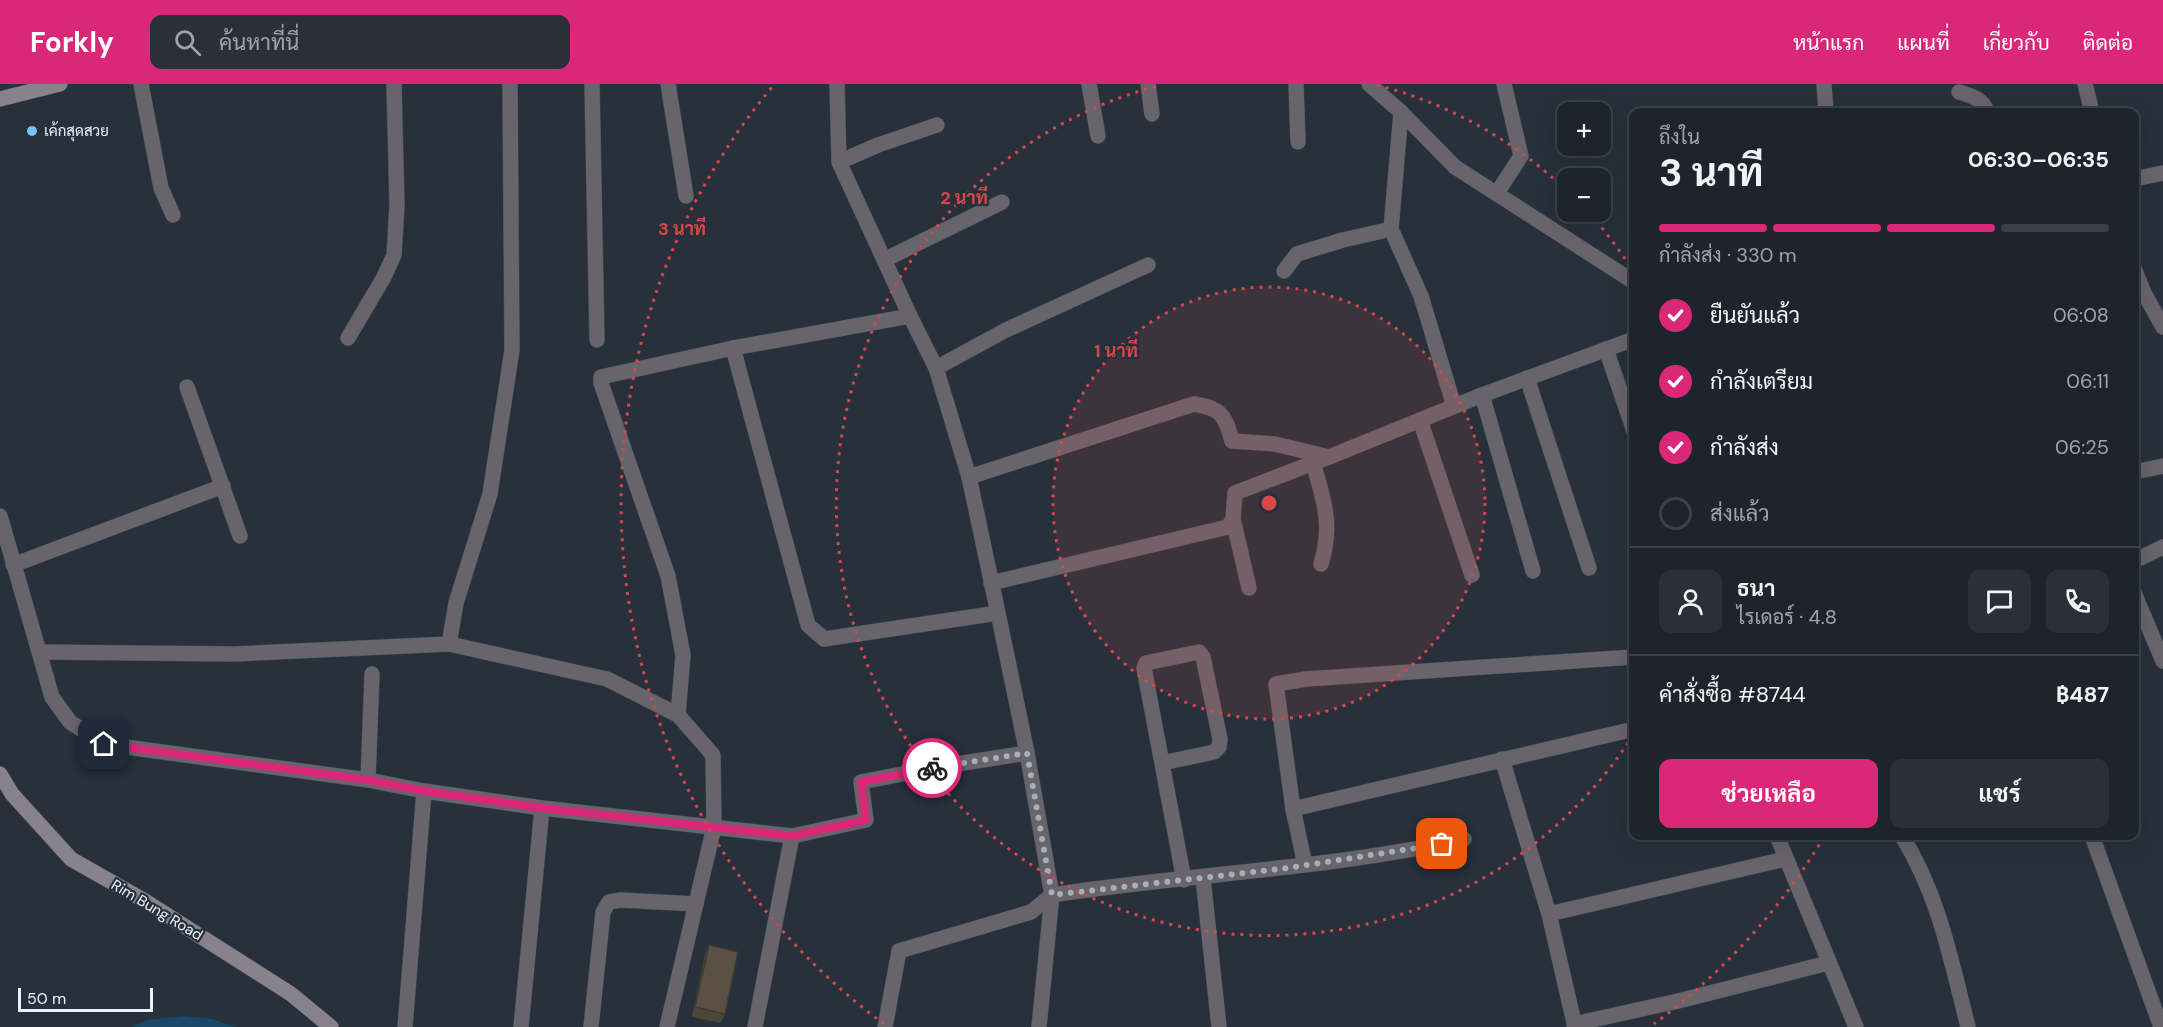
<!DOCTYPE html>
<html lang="th">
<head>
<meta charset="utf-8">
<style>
  body { margin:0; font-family:"DM Sans",Sarabun,sans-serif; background:#2a3038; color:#f1f3f6; height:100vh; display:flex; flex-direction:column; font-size:22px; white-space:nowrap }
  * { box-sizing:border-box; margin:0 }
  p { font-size:20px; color:#a0a4a9 }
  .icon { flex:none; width:33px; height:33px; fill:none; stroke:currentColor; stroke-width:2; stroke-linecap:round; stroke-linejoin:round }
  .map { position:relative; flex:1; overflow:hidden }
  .drawer { position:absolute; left:1629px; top:24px; width:510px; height:732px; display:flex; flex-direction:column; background:#1d242c; border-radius:12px; box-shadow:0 6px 24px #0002,0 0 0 2px #3b4148 }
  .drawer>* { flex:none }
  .controls { position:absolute; left:1557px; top:18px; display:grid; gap:12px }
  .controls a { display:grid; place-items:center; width:54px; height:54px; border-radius:12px; background:#1d242c; box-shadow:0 6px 24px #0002,0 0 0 2px #3b4148; font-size:30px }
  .scale { position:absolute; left:18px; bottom:15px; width:135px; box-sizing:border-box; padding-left:6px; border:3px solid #ecf2fa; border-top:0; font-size:16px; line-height:21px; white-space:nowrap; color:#ecf2fa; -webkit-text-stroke:4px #27303b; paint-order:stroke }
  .pin { position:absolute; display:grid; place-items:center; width:51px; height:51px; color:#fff; margin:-26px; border-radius:12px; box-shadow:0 3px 9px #0006 }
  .courier { position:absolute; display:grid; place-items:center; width:60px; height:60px; margin:-30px; border:4px solid #db2777; border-radius:50%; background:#fff; color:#222; box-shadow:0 2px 8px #0007 }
  .overview em { font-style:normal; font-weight:700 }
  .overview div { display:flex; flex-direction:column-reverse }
  .overview { display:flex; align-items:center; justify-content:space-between; height:102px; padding:0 30px }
  h1 { font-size:39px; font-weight:700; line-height:45px }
  .bar { display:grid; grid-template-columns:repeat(4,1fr); gap:9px 6px; align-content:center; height:72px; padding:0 30px }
  .bar i { height:8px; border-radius:4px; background:#3b4148 }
  .bar .selected { background:#db2777 }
  .bar p { grid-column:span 4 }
  .line { display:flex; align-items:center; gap:15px; padding:0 30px; border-top:2px solid #3b4148 }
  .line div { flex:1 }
  .round { display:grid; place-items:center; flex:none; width:63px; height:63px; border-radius:12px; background:#2a3038 }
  ol { padding:0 30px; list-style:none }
  li { display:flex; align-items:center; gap:18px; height:66px }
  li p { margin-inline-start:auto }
  li .icon { padding:6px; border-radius:50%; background:#db2777; color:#fff; stroke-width:4 }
  li:last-child { color:#a0a4a9 }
  li i { width:33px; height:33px; border:3px solid #3b4148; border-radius:50% }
  .cta { display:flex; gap:12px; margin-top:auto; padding:12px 30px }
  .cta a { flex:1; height:69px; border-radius:12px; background:#db2777; color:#fff; font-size:24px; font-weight:700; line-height:69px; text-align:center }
  .cta a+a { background:#2a3038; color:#f1f3f6 }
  header { display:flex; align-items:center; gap:36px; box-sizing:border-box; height:84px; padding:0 30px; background:#db2777; color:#fff }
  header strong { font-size:28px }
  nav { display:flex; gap:33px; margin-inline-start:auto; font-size:21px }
  .search { width:420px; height:54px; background:#2a3038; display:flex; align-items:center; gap:15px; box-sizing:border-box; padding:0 21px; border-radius:12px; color:#a0a4a9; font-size:22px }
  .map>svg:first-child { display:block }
  .water { fill:#184866 }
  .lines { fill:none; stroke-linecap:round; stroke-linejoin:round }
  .street-casing { stroke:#434b56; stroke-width:16 }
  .secondary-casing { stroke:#434b56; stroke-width:16 }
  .street { stroke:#68646b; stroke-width:15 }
  .secondary { stroke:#87828c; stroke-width:15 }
  .wall { fill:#4d463a }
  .building { fill:#5a5144; stroke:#3f3930; stroke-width:1.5 }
  .done { stroke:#a7aeb7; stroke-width:6; stroke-dasharray:0 10.8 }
  .route { stroke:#db2777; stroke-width:8 }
  .ring { fill:none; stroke:#d94648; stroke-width:3; stroke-dasharray:3 6 }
  .poi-dot { fill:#72c1f5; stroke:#27303b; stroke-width:2 }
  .labels { text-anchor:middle; stroke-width:4.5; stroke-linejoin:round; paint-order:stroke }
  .poi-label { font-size:15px; fill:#ecf2fa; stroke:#27303b; text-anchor:start }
  .street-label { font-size:15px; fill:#ecf2fa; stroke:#27303b }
  .centre { fill:#d94648; stroke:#27303b; stroke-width:3 }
  .ring-label { font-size:18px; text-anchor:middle; font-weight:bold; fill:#d94648; stroke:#27303b; stroke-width:4.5; stroke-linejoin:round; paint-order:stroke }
</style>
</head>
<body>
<header>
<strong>Forkly</strong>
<div class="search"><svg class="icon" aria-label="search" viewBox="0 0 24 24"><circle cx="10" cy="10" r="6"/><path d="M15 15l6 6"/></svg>ค้นหาที่นี่</div>
<nav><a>หน้าแรก</a><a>แผนที่</a><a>เกี่ยวกับ</a><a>ติดต่อ</a></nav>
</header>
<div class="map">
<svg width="2163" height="943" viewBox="0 0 2163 943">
  <rect width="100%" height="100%" fill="#27303b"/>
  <path class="water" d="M184,932L212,935L236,943H132L147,936Z"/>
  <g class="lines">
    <g class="street-casing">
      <g id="street">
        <path d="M141,0L161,104L173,131"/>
        <path d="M592,0L597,256"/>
        <path d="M668,0L686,112"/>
        <path d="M837,0L839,78L910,232L936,284L969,393L998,529L1027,669L1052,811L1039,943"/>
        <path d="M1089,0L1098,52"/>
        <path d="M1148,0L1152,30"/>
        <path d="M1296,0L1298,58"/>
        <path d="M1369,0L1401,28L1455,83L1634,198"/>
        <path d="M1824,0L1826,28"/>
        <path d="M2085,0L2092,28"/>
        <path d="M1959,8C1972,12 1983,15 1987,28"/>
        <path d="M1401,28L1391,145L1421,212L1454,322"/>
        <path d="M839,78L878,61L937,41"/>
        <path d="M2134,95L2163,89"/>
        <path d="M1497,109L1521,72L1504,0"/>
        <path d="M884,176L1002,118"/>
        <path d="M2134,184L2144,209L2163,243"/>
        <path d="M1284,187L1297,170L1343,156L1391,145"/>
        <path d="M348,254L384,193L394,171L397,121L394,0"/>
        <path d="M733,264L808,541L824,555L998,529"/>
        <path d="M1606,265L1634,347"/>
        <path d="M936,284L1006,246L1148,181"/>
        <path d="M1527,294L1589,484"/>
        <path d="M187,303L240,452"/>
        <path d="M1482,311L1533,487"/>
        <path d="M1420,336L1472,491"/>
        <path d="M1313,379C1324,416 1333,441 1321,480"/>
        <path d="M2134,388L2163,382"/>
        <path d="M969,393L1194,320C1221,324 1225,331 1232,357L1275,360L1329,373"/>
        <path d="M0,432L52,613L70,638L104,660L368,696L424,707L542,724L792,752L866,736L861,698L938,683L1027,669"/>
        <path d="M1233,435L1249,504"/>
        <path d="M2134,477L2163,463"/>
        <path d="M13,481L223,402"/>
        <path d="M991,499L1228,443L1233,435L1235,409L1329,373L1482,311L1634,255"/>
        <path d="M2134,509L2163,577"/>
        <path d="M449,560L456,519L490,410L512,266L510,0"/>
        <path d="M40,568L234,570L449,560L607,595L678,631L713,671L714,743L667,943"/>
        <path d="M678,631L683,571L668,492L601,299V293L733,264L910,232"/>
        <path d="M1502,675L1549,830L1575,943"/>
        <path d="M1162,679L1214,668L1219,663L1220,655L1203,573L1199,568L1146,579L1144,584L1184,796"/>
        <path d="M368,696L372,590"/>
        <path d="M1293,725L1634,645"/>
        <path d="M1777,752L1856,943"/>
        <path d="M1902,752C1939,812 1951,876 1968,943"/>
        <path d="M2092,752L2161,943"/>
        <path d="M1305,781L1293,725L1276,600L1306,595L1634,573"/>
        <path d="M1203,794L1219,943"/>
        <path d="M1549,830L1785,775"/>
        <path d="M1574,940L1678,917L1828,879"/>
        <path d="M405,943L424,707"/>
        <path d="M521,943L542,724"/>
        <path d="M591,943L603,828L609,818L621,816L696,820"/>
        <path d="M755,943L792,752"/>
        <path d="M885,943L899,867L1031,828L1052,811C1189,790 1328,785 1464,755"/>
      </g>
    </g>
    <g class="secondary-casing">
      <g id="secondary">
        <path d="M0,15L60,0"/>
        <path d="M0,690L12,710L71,775L145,817L291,910L331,943"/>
      </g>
    </g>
    <use href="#street" class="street"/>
    <use href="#secondary" class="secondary"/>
  </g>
  <path class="wall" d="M709,861L725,930L721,939L692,933L705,870Z"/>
  <path class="building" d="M709,861L738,868L725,930L695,923Z"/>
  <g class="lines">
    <path class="done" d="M932,684L1027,669L1052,811L1288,784L1442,760"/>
    <path class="route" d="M104,660L368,696L424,707L542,724L792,752L866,736L861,698L932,684"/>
  </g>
  <circle cx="1269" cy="419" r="216" fill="#d94648" fill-opacity=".12"/>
  <g class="ring">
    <circle cx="1269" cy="419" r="216"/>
    <path d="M1633 651A432 432 0 1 1 1161 1M1377 1A432 432 0 0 1 1566 106M1590 130A432 432 0 0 1 1633 187"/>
    <path d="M1824 753A648 648 0 0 1 1654 940M884 940A648 648 0 0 1 773 2"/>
  </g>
  <circle class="poi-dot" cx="32" cy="47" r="6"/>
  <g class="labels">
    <g class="poi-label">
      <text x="44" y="52">เค้กสุดสวย</text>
    </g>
    <g class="street-label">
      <text transform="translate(157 826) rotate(31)" y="5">Rim Bung Road</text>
    </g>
  </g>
  <circle cx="1269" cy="419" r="9" class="centre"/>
  <g class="ring-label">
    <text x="964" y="120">2 นาที</text>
    <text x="682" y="151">3 นาที</text>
    <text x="1116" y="273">1 นาที</text>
  </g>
</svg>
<div class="controls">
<a>+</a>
<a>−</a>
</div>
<div class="scale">50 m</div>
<div class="pin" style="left:1442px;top:760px;background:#ea580c"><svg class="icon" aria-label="bag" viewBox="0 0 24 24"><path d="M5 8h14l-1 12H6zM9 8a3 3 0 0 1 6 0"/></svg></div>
<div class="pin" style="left:104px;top:660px;background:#1f2937"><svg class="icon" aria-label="home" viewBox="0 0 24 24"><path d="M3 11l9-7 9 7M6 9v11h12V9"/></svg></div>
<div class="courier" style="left:932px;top:684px"><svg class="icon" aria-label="bike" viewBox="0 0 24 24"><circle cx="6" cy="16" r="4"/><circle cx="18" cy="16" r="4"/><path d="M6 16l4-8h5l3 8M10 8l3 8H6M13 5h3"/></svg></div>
<section class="drawer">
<div class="overview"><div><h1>3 นาที</h1><p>ถึงใน</p></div><em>06:30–06:35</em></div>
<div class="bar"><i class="selected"></i><i class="selected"></i><i class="selected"></i><i></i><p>กำลังส่ง · 330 m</p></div>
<ol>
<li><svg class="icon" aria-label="check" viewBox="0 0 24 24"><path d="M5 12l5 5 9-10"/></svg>ยืนยันแล้ว<p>06:08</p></li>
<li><svg class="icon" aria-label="check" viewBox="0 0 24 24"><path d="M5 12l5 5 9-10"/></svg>กำลังเตรียม<p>06:11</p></li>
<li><svg class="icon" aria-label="check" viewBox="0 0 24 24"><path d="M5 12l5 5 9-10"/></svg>กำลังส่ง<p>06:25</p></li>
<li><i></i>ส่งแล้ว</li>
</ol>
<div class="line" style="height:108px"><a class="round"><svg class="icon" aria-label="person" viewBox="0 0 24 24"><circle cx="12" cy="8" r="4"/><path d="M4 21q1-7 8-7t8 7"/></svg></a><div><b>ธนา</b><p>ไรเดอร์ · 4.8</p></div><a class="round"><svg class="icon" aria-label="chat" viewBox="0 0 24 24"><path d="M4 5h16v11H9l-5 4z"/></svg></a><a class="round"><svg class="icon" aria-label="phone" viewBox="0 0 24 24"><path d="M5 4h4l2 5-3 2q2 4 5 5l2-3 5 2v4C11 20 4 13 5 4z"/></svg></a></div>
<div class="line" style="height:78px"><div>คำสั่งซื้อ #8744</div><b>฿487</b></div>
<div class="cta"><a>ช่วยเหลือ</a><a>แชร์</a></div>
</section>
</div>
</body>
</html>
